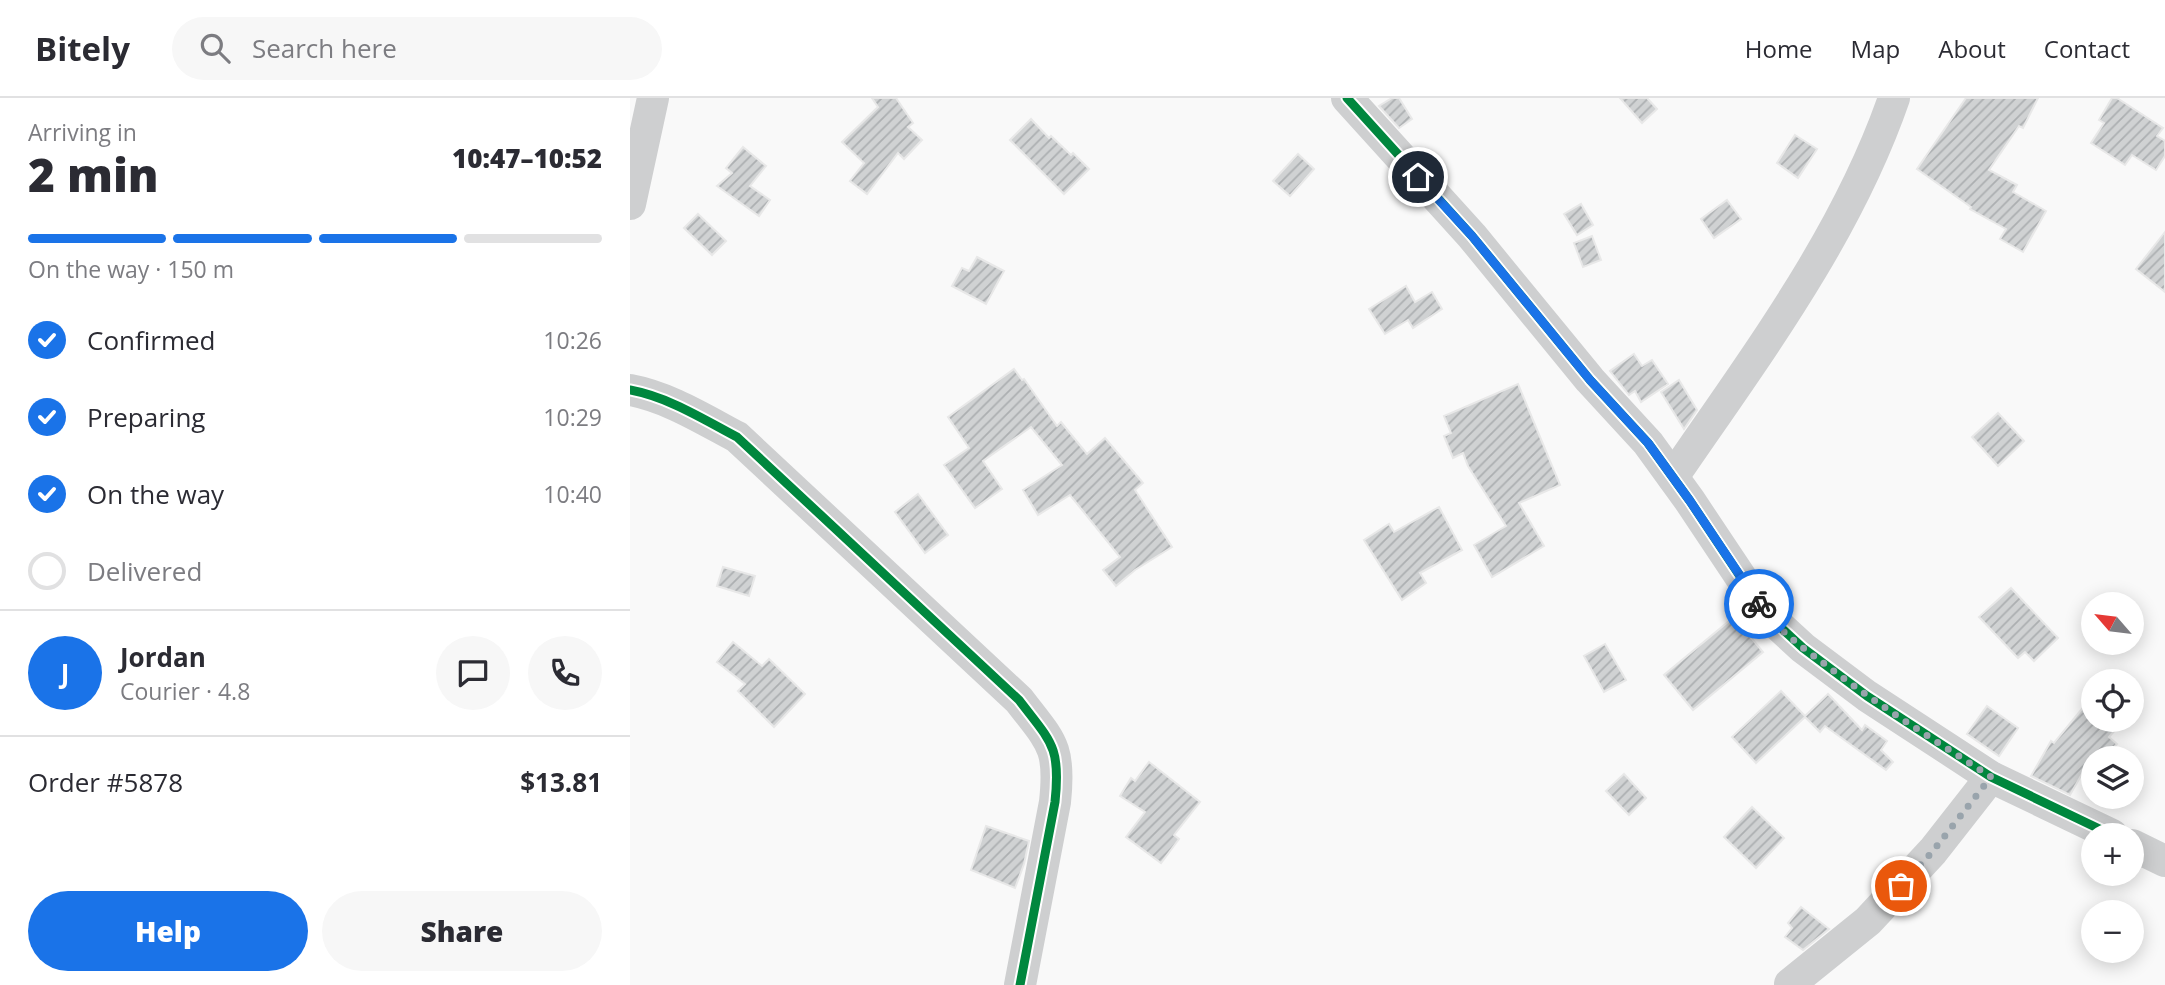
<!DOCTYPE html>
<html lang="en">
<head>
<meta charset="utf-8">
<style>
  body { margin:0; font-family:"Open Sans",sans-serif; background:#f7f7f7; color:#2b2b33; height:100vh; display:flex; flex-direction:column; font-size:26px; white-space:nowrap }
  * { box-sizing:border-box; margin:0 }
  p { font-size:23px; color:#7c7c81 }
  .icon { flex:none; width:38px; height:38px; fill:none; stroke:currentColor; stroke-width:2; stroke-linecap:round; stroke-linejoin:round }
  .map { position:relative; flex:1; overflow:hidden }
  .panel { display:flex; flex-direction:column; background:#fff; width:630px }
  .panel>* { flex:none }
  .needle { width:46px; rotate:298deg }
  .buttons { position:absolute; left:1451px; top:494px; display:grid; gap:14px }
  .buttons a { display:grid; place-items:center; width:63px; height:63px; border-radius:50%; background:#fff; box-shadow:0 4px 18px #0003; font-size:35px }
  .pin { position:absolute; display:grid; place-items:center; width:60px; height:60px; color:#fff; margin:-30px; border:4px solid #fff; border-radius:50%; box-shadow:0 2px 7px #0007 }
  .courier { position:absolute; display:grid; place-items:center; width:70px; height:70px; margin:-35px; border:5px solid #1a73e8; border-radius:50%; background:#fff; color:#222; box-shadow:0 2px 9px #0007 }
  .headline em { font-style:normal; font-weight:800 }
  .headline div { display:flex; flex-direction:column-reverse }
  .headline { display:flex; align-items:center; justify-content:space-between; height:119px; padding:0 28px }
  h1 { font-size:46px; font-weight:800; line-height:52px }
  .bar { display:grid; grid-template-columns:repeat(4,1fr); gap:10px 7px; align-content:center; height:84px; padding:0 28px }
  .bar i { height:9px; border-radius:5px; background:#e1e1e2 }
  .bar .active { background:#1a73e8 }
  .bar p { grid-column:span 4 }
  .line { display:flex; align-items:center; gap:18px; padding:0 28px; border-top:2px solid #e1e1e2 }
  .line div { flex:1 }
  .round { display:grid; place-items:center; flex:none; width:74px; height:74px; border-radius:37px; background:#f7f7f7 }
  ol { padding:0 28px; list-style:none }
  li { display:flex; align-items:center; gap:21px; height:77px }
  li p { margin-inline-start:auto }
  li .icon { padding:7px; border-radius:50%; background:#1a73e8; color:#fff; stroke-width:4 }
  li:last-child { color:#7c7c81 }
  li i { width:38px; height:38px; border:4px solid #e1e1e2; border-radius:50% }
  .primary-button { display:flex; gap:14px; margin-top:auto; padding:14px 28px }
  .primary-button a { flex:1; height:80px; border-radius:42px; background:#1a73e8; color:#fff; font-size:28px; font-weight:800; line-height:80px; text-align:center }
  .primary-button a+a { background:#f7f7f7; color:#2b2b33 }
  header { display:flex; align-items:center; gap:42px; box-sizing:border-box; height:98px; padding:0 35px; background:#fff; border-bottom:2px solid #e1e1e2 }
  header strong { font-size:33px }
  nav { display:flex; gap:38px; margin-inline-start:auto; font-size:24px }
  .search { width:490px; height:63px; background:#f7f7f7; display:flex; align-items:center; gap:18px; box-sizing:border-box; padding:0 24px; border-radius:38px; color:#7c7c81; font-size:26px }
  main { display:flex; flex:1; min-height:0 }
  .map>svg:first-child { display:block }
  .building { fill:url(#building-hatch); stroke:#e8e8e8; stroke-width:2 }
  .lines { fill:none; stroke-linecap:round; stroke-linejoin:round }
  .minor { stroke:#cecfd0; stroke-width:32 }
  .cycleway-casing { stroke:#fff; stroke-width:13 }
  .cycleway { stroke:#00873e; stroke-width:9 }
  .done { stroke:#99a4ac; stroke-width:7; stroke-dasharray:0 12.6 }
  .route { stroke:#1a73e8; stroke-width:9 }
</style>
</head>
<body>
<header>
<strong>Bitely</strong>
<div class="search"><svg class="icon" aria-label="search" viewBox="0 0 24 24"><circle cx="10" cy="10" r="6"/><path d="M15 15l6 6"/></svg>Search here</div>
<nav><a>Home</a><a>Map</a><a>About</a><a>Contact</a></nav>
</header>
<main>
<section class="panel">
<div class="headline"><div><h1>2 min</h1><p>Arriving in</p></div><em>10:47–10:52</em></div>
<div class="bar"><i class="active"></i><i class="active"></i><i class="active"></i><i></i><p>On the way · 150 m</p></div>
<ol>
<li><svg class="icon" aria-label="check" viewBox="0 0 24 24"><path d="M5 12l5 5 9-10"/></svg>Confirmed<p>10:26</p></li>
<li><svg class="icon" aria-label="check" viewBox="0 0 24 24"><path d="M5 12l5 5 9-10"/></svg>Preparing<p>10:29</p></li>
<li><svg class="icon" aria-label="check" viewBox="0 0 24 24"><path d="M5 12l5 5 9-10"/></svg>On the way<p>10:40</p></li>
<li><i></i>Delivered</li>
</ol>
<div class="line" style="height:126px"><b class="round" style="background:#1a73e8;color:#fff">J</b><div><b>Jordan</b><p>Courier · 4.8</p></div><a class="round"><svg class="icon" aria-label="chat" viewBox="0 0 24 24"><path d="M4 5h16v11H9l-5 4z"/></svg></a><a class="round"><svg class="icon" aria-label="phone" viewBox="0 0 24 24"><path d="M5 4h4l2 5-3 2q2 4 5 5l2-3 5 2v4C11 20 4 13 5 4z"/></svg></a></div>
<div class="line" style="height:91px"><div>Order #5878</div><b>$13.81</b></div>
<div class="primary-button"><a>Help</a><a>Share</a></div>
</section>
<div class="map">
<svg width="1535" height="887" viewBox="0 0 1535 887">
  <defs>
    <pattern id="building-hatch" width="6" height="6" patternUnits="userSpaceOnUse" patternTransform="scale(1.75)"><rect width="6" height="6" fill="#d0d2d3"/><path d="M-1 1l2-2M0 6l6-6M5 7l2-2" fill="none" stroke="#acafb1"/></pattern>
  </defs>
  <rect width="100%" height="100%" fill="#f9f9f9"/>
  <g class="building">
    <path d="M242,0H266L283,25L278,29L292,42L274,61L268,55L237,96L220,83L234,65L212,44L248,9Z"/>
    <path d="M762,0H769L782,21L769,30L749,8Z"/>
    <path d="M990,0H1017L1027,11L1012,25Z"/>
    <path d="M1336,0H1408L1393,30L1389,28L1359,72L1387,87L1383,94L1416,113L1393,154L1370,141L1376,131L1340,111L1341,109L1287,71Z"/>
    <path d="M1482,0H1487L1533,30L1527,38L1535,43V58L1526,72L1502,57L1495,67L1461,45L1474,25L1469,22Z"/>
    <path d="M401,21L419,40L421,38L441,57L443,55L459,71L434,96L380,42Z"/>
    <path d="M1165,37L1187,51L1168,80L1147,65Z"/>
    <path d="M113,49L136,68L120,88L140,102L129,118L87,88L102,75L96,70Z"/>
    <path d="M668,56L684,71L660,98L643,83Z"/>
    <path d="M1097,102L1111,121L1084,140L1071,121Z"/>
    <path d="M951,106L963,127L947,137L934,116Z"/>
    <path d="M68,116L96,143L82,157L54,130Z"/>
    <path d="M1535,134V194L1506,171Z"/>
    <path d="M962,138L971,162L953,169L944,145Z"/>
    <path d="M347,159L374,173L356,206L322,188L332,170L339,173Z"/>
    <path d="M776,188L785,204L802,194L812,211L783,230L778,222L755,236L739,211Z"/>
    <path d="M1004,256L1012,268L1022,262L1038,286L1011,304L1005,293L999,297L980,273Z"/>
    <path d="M384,271L392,282L394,281L427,328L431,324L457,356L475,340L513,385L505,392L542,449L505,472L486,488L473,472L490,459L440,397L408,417L393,392L432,367L401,329L353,363L372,391L345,410L314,367L339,350L318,319Z"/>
    <path d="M1049,282L1067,312L1054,331L1031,294Z"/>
    <path d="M888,286L930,387L889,405L914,448L862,479L844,447L876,428L838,368L833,355L823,360L814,338L821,335L814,318Z"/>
    <path d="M1368,315L1394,343L1368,368L1342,339Z"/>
    <path d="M288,396L318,437L295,455L265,414Z"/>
    <path d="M809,409L832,452L790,475L796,485L772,502L734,442L759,426L764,434Z"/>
    <path d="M93,469L125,478L119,498L87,488Z"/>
    <path d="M1381,490L1428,540L1404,563L1395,554L1388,560L1349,519Z"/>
    <path d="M1104,519L1133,554L1063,612L1034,577Z"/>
    <path d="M103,544L132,568L139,561L175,596L144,629L108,593L115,586L87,564Z"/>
    <path d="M975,546L996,582L974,594L954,558Z"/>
    <path d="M1151,593L1175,618L1198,596L1232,632L1235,627L1257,643L1251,652L1263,664L1256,672L1195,628L1190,634L1175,619L1126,665L1102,639Z"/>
    <path d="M1456,606L1463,612V621H1474L1486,631L1479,639L1487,646L1475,660H1461L1440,697L1401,678L1421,643L1424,645Z"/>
    <path d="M1357,608L1388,630L1369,658L1337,636Z"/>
    <path d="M519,664L570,704L544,737L549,741L531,765L496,739L515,714L490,698L501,680L505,683Z"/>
    <path d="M994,676L1016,700L999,717L976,693Z"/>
    <path d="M1122,709L1154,740L1126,770L1094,739Z"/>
    <path d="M356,728L399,743L394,766L385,790L341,772Z"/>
    <path d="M1171,809L1199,831L1173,852L1155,839L1162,830L1158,825Z"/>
  </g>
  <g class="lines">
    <g class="minor">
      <path d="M717,0L842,138L960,282L1018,345L1060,403L1134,514L1173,550L1237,598L1361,679L1482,737"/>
      <path d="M0,106L23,0"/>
      <path d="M0,292C38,299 73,321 107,339L389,602C421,644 431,648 425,704L390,887"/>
      <path d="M1043,379C1125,259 1216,139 1264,0"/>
      <path d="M1502,747L1535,763"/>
      <path d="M1160,886L1238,823L1303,753L1361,679"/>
    </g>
    <g class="cycleway-casing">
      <g id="cycleway">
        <path d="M717,0L842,138L960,282L1018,345L1060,403L1134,514L1173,550L1237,598L1361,679L1482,737"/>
        <path d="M0,292C38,299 73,321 107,339L389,602C421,644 431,648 425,704L390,887"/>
      </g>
    </g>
    <use href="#cycleway" class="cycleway"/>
  </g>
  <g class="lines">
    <path class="done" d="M1129,506C1145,530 1173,550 1196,567C1249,608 1306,643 1361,679L1303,753L1271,788"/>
    <path class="route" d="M788,79L842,138L960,282L1018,345L1060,403L1129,506"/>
  </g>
</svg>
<div class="buttons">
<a><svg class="needle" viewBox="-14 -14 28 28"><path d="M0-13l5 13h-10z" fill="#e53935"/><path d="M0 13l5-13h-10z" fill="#7c7c81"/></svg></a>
<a><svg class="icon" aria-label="locate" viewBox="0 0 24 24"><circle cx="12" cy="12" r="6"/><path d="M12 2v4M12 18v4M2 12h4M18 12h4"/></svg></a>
<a><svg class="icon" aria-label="layers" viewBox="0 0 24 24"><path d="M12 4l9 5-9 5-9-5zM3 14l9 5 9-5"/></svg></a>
<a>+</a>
<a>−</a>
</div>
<div class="pin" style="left:1271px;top:788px;background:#ea580c"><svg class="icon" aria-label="bag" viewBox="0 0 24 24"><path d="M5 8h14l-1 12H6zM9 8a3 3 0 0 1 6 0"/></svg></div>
<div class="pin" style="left:788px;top:79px;background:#1f2937"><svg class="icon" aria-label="home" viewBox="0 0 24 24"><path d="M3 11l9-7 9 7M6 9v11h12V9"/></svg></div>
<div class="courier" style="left:1129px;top:506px"><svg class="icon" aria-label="bike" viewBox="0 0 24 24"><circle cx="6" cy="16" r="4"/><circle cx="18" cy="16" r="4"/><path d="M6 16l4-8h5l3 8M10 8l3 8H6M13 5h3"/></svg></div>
</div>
</main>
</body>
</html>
